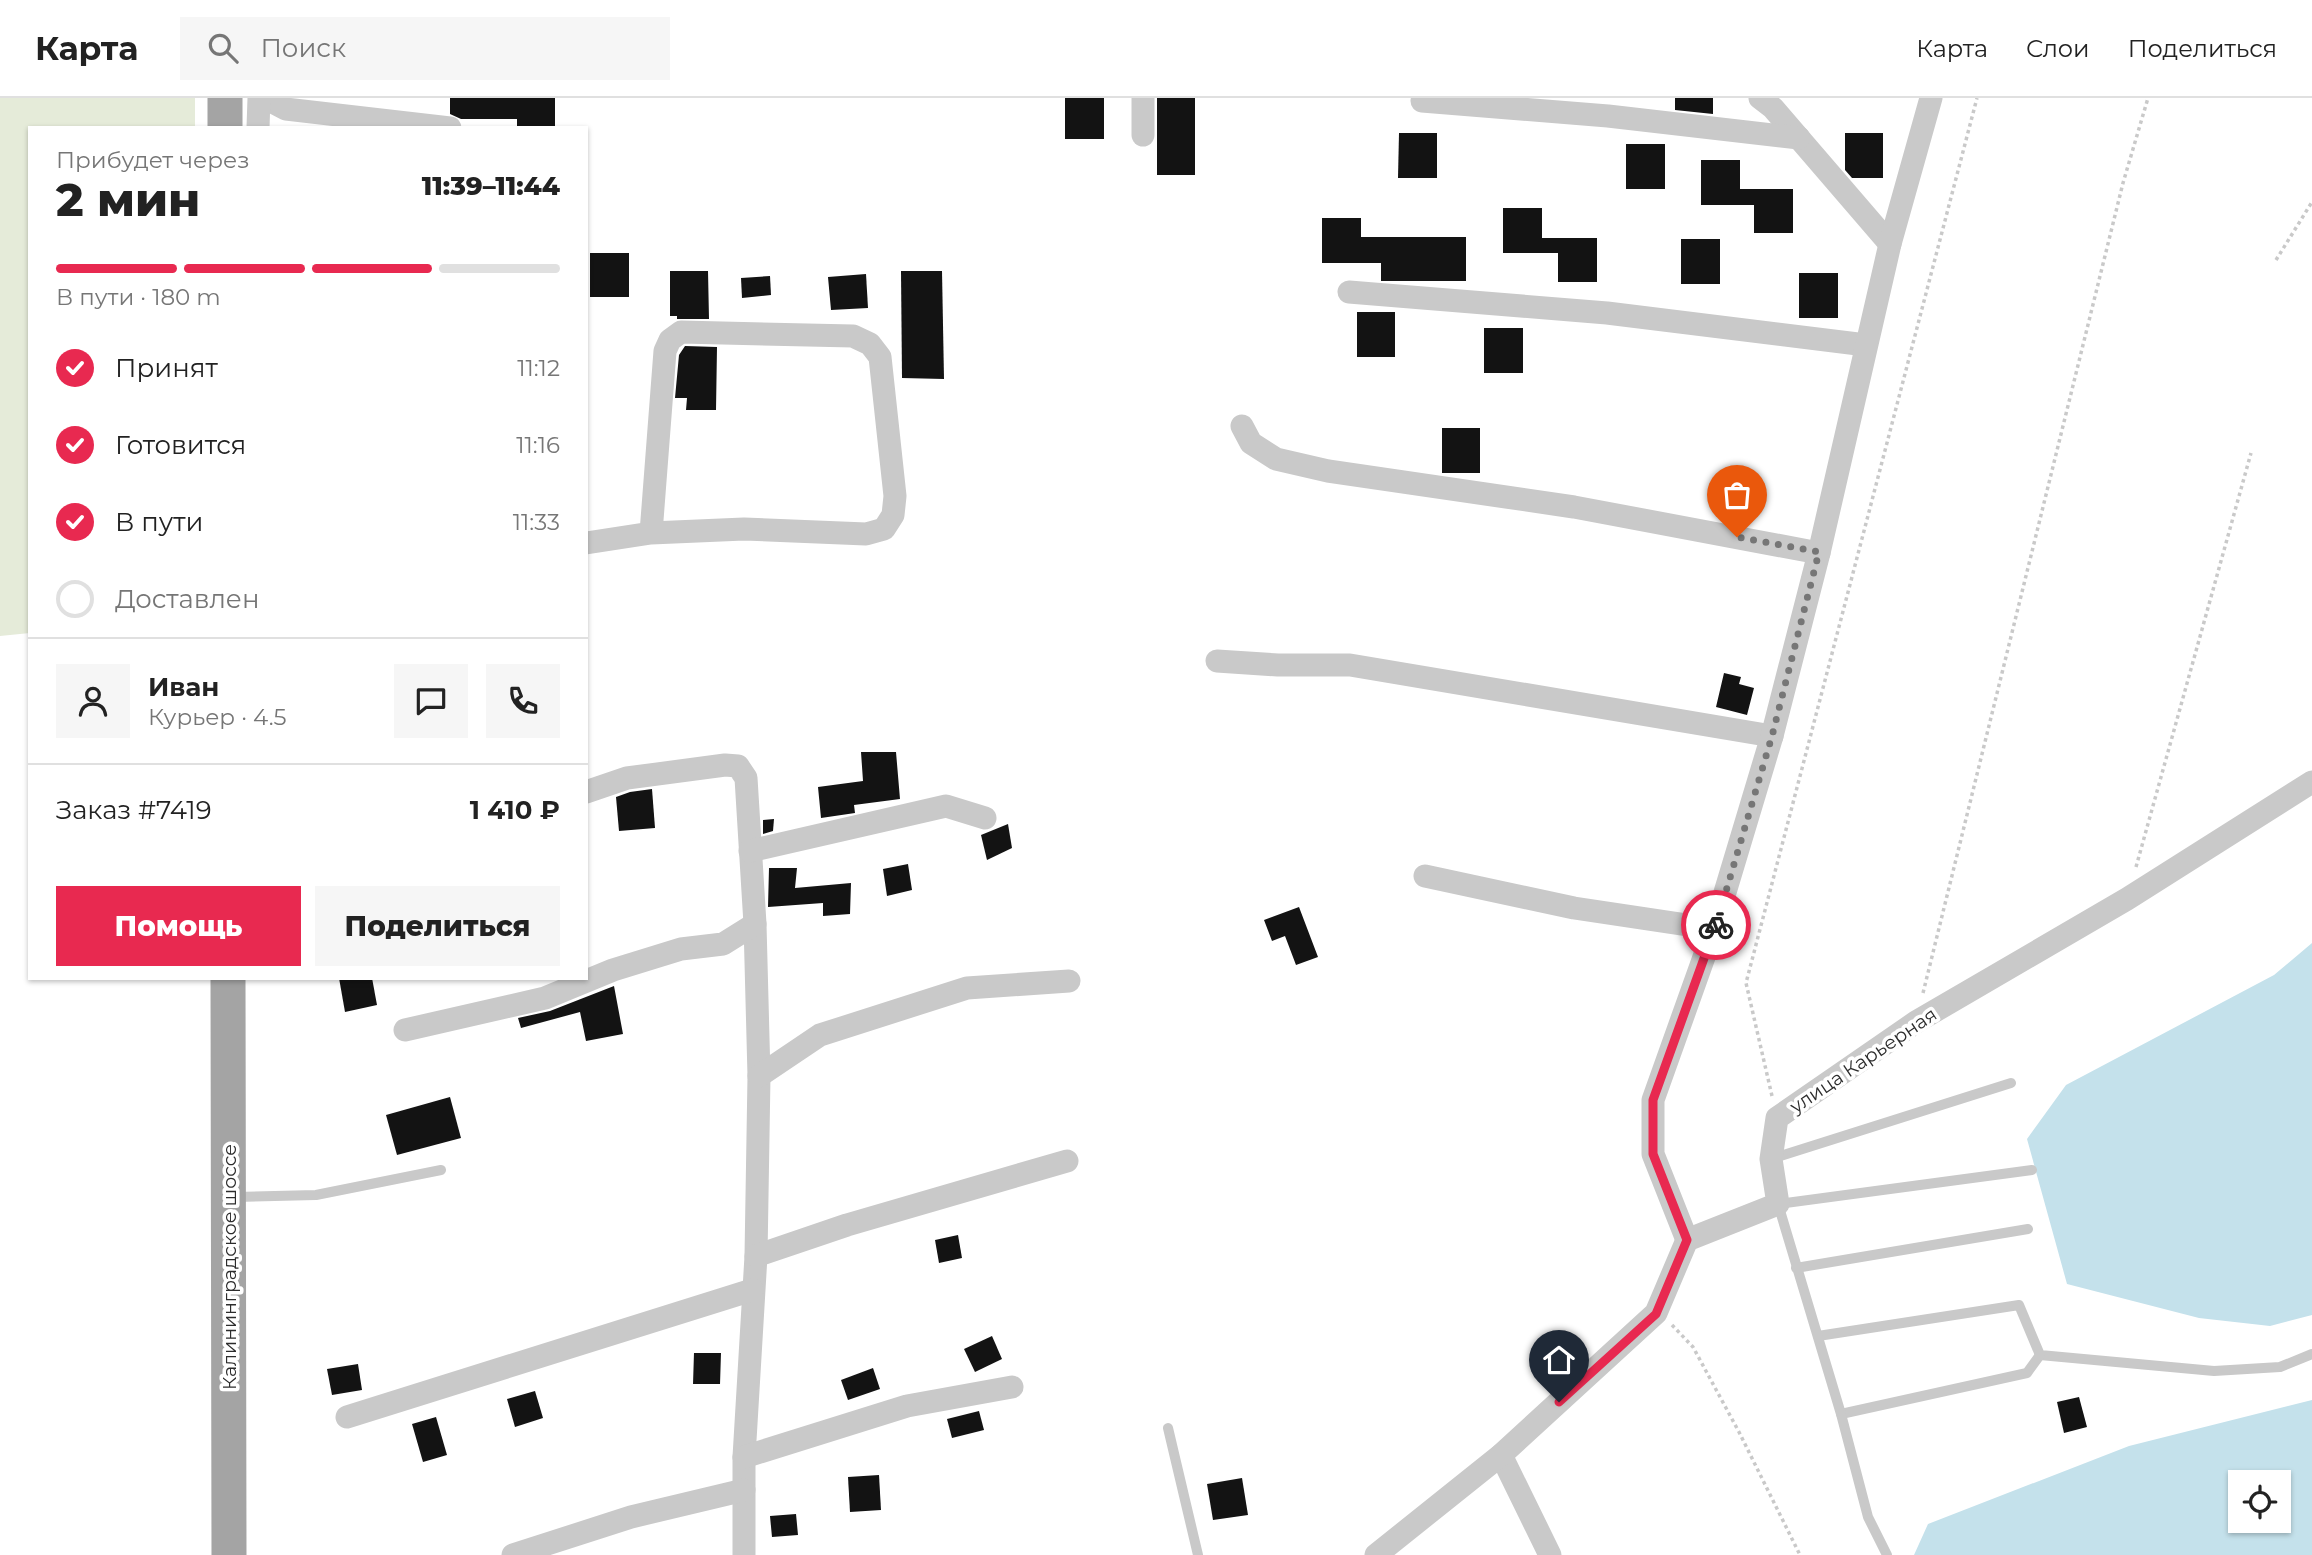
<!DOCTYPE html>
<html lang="ru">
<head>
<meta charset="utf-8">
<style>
  body { margin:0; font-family:Montserrat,sans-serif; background:#f6f6f6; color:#222; height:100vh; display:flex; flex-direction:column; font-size:26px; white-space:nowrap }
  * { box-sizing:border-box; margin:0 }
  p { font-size:23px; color:#767676 }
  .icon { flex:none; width:38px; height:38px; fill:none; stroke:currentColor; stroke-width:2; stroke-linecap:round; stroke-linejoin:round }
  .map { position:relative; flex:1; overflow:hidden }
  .drawer { position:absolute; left:28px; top:28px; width:560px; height:854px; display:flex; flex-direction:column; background:#fff; border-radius:0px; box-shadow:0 2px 5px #0004 }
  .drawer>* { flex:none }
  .fabs { position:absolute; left:2228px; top:1372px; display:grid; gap:14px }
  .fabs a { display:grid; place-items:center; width:63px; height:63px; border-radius:0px; background:#fff; box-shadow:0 2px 5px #0004; font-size:35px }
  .pin { position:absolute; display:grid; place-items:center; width:60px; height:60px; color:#fff; margin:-72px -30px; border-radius:50% 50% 50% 0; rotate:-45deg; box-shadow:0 0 7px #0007 }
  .pin .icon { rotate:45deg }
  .courier { position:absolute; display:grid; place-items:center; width:70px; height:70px; margin:-35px; border:5px solid #e82950; border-radius:50%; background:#fff; color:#222; box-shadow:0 2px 9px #0007 }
  .headline em { font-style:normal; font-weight:800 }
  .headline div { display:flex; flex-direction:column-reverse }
  .headline { display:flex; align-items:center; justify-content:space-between; height:119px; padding:0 28px }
  h1 { font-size:46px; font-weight:800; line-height:52px }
  .bar { display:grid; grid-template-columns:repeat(4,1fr); gap:10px 7px; align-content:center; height:84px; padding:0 28px }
  .bar i { height:9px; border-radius:5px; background:#e0e0e0 }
  .bar .selected { background:#e82950 }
  .bar p { grid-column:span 4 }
  .line { display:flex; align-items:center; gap:18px; padding:0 28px; border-top:2px solid #e0e0e0 }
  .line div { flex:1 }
  .round { display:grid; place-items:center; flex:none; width:74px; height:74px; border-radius:0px; background:#f6f6f6 }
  ol { padding:0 28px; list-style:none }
  li { display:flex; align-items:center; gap:21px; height:77px }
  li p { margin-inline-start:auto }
  li .icon { padding:7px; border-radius:50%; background:#e82950; color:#fff; stroke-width:4 }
  li:last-child { color:#767676 }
  li i { width:38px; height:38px; border:4px solid #e0e0e0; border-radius:50% }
  .cta { display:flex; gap:14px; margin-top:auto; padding:14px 28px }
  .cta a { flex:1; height:80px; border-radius:0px; background:#e82950; color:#fff; font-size:28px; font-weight:800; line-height:80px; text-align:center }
  .cta a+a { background:#f6f6f6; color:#222 }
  header { display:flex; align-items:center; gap:42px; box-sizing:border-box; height:98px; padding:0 35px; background:#fff; border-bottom:2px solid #e0e0e0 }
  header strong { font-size:33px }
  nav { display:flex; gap:38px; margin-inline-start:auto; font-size:24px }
  .search { width:490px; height:63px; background:#f6f6f6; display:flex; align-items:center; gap:18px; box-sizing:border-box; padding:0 24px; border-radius:0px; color:#767676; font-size:26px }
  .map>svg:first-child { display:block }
  .green { fill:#e5ebd9 }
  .water { fill:#c4e1eb; fill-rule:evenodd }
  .building { fill:#131313 }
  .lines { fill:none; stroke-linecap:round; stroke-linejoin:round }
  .path { stroke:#c9c9c9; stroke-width:3.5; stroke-dasharray:3.5 3.5; stroke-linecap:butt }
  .service { stroke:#c9c9c9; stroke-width:10 }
  .minor { stroke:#c9c9c9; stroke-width:23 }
  .primary { stroke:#a4a4a4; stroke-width:35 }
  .done { stroke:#767676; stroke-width:7; stroke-dasharray:0 12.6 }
  .route { stroke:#e82950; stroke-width:9 }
  .labels { text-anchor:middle; stroke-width:7; stroke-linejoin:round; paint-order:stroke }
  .street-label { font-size:19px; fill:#2c2c2c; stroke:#fff }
</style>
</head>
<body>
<header>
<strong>Карта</strong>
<div class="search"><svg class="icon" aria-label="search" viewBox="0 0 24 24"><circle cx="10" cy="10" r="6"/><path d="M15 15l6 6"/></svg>Поиск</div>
<nav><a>Карта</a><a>Слои</a><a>Поделиться</a></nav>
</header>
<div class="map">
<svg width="2312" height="1457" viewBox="0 0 2312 1457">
  <rect width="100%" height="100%" fill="#fff"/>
  <path class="green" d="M0,0H195V30H30V535L0,538Z"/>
  <g class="water">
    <path d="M2312,845V1217L2270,1228L2199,1220L2067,1186L2027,1041L2066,987L2274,877Z"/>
    <path d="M2312,1302V1457H1914L1928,1426L2129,1348ZM2240,1384H2278V1423H2240Z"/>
  </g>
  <g class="building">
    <path d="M450,0H555V28L517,29V21H461L450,16Z"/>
    <rect x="1065" y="0" width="39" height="41"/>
    <rect x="1157" y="0" width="38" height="77"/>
    <path d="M1675,0H1713V16L1675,12Z"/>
    <path d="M1399,35H1437V80H1398Z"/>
    <path d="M1845,35H1883V80H1852L1845,72Z"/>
    <rect x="1626" y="46" width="39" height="45"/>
    <path d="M1701,62H1740V91H1793V135H1754V107H1701Z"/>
    <path d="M1503,110H1542V140H1597V184H1558V155H1503Z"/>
    <path d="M1322,120H1361V139H1466V183H1381V165H1322Z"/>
    <rect x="1681" y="141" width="39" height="45"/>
    <rect x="590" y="155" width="39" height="44"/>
    <path d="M670,173H708L709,221H677V218H670Z"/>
    <path d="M901,173H942L944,281L902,280Z"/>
    <rect x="1799" y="175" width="39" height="45"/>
    <path d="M866,176L868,210L831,212L828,179Z"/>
    <path d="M770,178L771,197L742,200L741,180Z"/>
    <rect x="1357" y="214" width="38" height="45"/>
    <rect x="1484" y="230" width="39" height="45"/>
    <path d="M685,248L717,249L716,312H686L687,300H675L679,257Z"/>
    <rect x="1442" y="330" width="38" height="45"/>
    <path d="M1724,575L1741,579L1739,586L1754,590L1747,617L1716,609Z"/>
    <path d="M861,654H896L900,701L854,707L855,715L821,720L818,689L863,683Z"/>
    <path d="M652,691L655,730L619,733L616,699L630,694Z"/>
    <path d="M774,721L773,733L763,736V722Z"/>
    <path d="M1008,726L1012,750L987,762L981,737Z"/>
    <path d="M908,766L912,792L887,798L883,771Z"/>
    <path d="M769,770H797L795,790L851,785L850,816L823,818V805L768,809Z"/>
    <path d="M1299,809L1318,859L1296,867L1285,838L1272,843L1264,822Z"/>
    <path d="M339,880H372L377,907L345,914Z"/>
    <path d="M614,888L623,936L586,943L580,914L521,930L518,920L550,913Z"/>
    <path d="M450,999L461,1040L397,1057L386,1017Z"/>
    <path d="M958,1137L962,1160L939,1165L935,1142Z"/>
    <path d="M992,1238L1002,1261L975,1274L964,1251Z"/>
    <path d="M694,1255H721L720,1286H693Z"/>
    <path d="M358,1266L362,1292L332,1297L327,1271Z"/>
    <path d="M873,1270L880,1291L848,1302L841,1282Z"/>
    <path d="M535,1293L543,1320L515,1329L507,1301Z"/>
    <path d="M2079,1299L2087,1329L2064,1335L2057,1304Z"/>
    <path d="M979,1313L984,1332L952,1340L947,1321Z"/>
    <path d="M436,1319L447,1357L423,1364L412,1326Z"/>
    <path d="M879,1377L881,1412L850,1414L848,1379Z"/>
    <path d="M1242,1380L1248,1417L1213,1422L1207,1386Z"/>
    <path d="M796,1416L798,1437L772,1439L770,1418Z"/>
  </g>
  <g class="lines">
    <g class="path">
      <path d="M2276,162L2312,104"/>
      <path d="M2136,769L2251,355"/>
      <path d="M1923,895L2123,85L2148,0"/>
      <path d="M1772,998L1746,885L1977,0"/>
      <path d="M1672,1227L1693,1249L1739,1334L1800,1457"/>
    </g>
    <g class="service">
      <path d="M1771,1061L2011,985"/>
      <path d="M235,1099L316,1097L441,1072"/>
      <path d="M1796,1170L2028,1131"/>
      <path d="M1818,1238L2019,1207L2040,1257L2214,1273L2280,1269L2312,1256"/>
      <path d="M1841,1316L2027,1275L2040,1257"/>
      <path d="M1168,1330L1198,1457"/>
      <path d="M1887,1457L1868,1419L1841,1316L1778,1106L2032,1072"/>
    </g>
    <g class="minor">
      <path d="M265,0L286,11L450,30"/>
      <path d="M1143,0V37"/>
      <path d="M1760,0L1773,10L1890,146"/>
      <path d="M1422,3L1608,18L1799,40"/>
      <path d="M258,30L259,0"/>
      <path d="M1349,194L1607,215L1866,247"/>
      <path d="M1242,328L1251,345L1276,361L1328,373L1574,409L1819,455"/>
      <path d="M586,445L651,435L744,431L866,436L884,431L893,417L895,398L880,259L870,246L853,238L681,234L670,242L665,253L651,435"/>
      <path d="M1217,563L1278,567H1350L1772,638"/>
      <path d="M586,694L627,680L725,667L738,668L746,680L755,826L759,978L756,1158L744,1359V1457"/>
      <path d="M750,753L946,708L985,720"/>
      <path d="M1425,778L1574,810L1714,831"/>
      <path d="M405,932L545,900L613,872L681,851L723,846L755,826"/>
      <path d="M759,978L820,937L967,890L1069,883"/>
      <path d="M1687,1142L1653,1056V1002L1714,831L1772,638L1819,455L1890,146L1931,0"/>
      <path d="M756,1158L847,1127L1067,1063"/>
      <path d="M347,1319L752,1192"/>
      <path d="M1501,1357L1550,1457"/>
      <path d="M744,1359L907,1308L1012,1289"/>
      <path d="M513,1457L631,1419L744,1392"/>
      <path d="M1376,1457L1501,1357L1656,1215L1687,1142L1778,1106L1771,1061L1777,1020L1916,924L2127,801L2312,684"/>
    </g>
    <g class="primary">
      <path d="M225,0V30"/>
      <path d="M228,880L229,1457"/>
    </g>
  </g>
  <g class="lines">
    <path class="done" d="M1716,827L1772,638L1819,454L1737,439"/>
    <path class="route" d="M1559,1304L1656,1216L1687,1142L1653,1056V1002L1716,827"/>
  </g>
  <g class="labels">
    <g class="street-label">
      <text transform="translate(1863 962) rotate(-34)" y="7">улица Карьерная</text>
      <text transform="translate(229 1169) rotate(-90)" y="7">Калининградское шоссе</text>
    </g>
  </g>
</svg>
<div class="fabs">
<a><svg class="icon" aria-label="locate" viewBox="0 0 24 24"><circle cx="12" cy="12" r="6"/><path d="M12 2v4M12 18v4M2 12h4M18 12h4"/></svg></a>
</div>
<div class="pin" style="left:1737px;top:439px;background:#ea580c"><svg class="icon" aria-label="bag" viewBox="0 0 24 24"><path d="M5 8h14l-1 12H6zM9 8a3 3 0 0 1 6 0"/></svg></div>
<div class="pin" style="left:1559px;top:1304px;background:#1f2937"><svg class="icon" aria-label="home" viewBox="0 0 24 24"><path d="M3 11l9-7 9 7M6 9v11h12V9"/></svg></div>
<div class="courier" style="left:1716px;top:827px"><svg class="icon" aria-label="bike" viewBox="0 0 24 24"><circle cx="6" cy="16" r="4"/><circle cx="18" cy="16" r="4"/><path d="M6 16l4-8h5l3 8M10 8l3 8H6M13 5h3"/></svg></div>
<section class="drawer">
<div class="headline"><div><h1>2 мин</h1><p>Прибудет через</p></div><em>11:39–11:44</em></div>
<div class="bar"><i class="selected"></i><i class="selected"></i><i class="selected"></i><i></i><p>В пути · 180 m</p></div>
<ol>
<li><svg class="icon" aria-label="check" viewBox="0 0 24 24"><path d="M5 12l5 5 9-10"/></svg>Принят<p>11:12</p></li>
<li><svg class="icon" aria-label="check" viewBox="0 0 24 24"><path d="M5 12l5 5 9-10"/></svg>Готовится<p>11:16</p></li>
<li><svg class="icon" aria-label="check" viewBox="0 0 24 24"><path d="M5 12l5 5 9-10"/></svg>В пути<p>11:33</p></li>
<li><i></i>Доставлен</li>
</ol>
<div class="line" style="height:126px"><a class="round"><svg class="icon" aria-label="person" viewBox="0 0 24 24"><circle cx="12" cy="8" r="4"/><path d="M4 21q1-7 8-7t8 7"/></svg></a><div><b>Иван</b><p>Курьер · 4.5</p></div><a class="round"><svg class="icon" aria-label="chat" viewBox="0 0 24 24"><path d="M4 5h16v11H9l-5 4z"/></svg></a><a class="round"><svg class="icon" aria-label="phone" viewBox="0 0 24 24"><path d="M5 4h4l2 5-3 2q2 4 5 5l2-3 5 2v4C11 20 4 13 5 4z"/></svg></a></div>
<div class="line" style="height:91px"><div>Заказ #7419</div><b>1 410 ₽</b></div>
<div class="cta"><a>Помощь</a><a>Поделиться</a></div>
</section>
</div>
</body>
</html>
